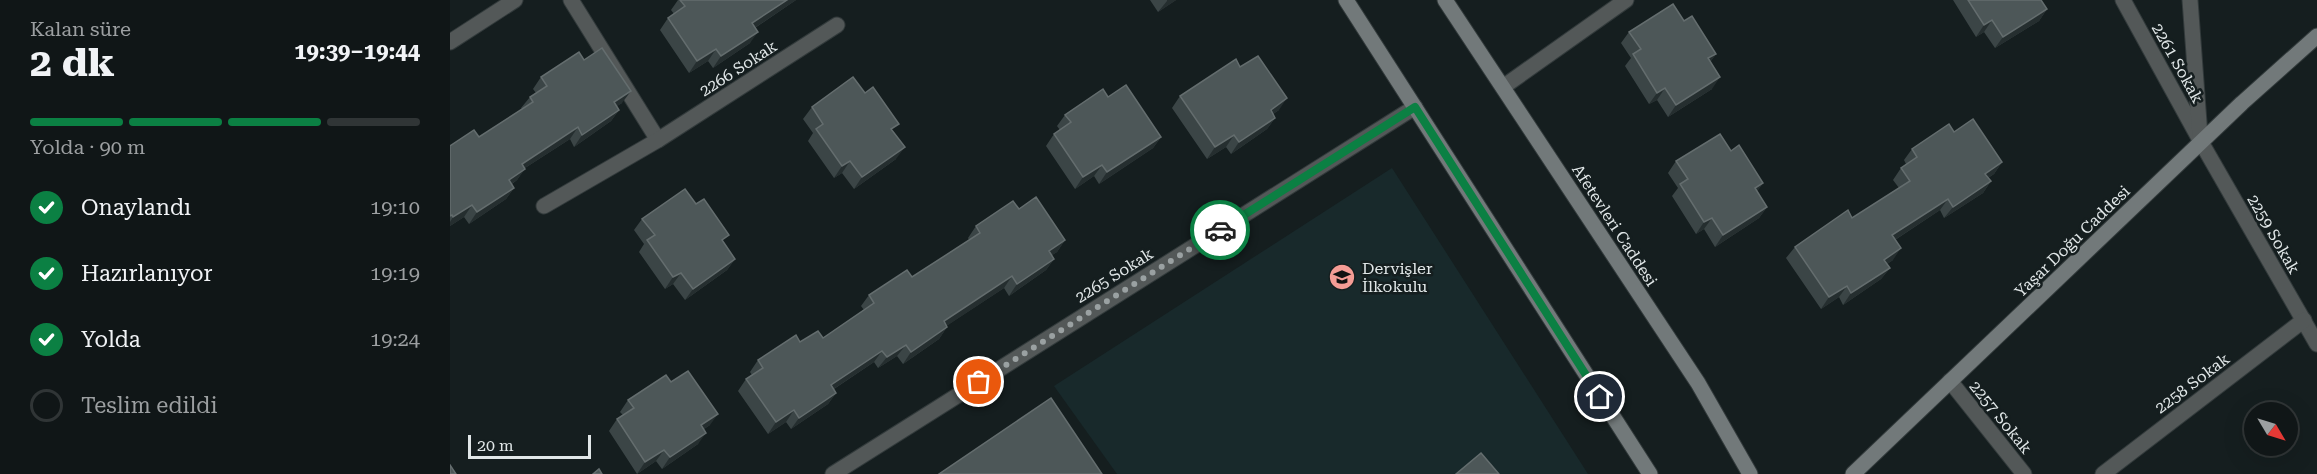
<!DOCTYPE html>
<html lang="tr">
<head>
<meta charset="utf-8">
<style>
  body { margin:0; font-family:"Roboto Serif",serif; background:#191f20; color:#f1f3f6; height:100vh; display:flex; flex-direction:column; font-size:22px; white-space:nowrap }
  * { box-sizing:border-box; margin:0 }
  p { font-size:20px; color:#9c9fa1 }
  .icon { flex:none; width:33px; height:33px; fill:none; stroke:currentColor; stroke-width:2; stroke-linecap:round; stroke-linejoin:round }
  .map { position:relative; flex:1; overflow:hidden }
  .panel { display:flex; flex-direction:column; background:#101617; width:450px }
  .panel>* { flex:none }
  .needle { width:39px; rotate:128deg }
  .tools { position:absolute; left:1794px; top:402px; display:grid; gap:12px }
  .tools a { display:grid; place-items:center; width:54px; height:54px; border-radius:50%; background:#101617; box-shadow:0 6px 24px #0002,0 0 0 2px #303536; font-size:30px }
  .scale { position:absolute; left:18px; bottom:15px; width:123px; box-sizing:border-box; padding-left:6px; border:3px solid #e1e7e8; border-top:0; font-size:16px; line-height:21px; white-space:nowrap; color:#e1e7e8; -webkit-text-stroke:4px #151e1f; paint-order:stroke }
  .pin { position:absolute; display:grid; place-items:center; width:51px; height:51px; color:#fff; margin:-26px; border:3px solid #fff; border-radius:50%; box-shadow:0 2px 6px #0007 }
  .courier { position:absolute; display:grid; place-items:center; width:60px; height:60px; margin:-30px; border:4px solid #0b8043; border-radius:50%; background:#fff; color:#222; box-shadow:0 2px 8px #0007 }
  .overview em { font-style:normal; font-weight:700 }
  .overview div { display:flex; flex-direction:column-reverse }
  .overview { display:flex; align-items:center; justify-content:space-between; height:102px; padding:0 30px }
  h1 { font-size:39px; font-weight:700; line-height:45px }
  .bar { display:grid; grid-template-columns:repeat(4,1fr); gap:9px 6px; align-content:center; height:72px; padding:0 30px }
  .bar i { height:8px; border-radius:4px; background:#303536 }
  .bar .on { background:#0b8043 }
  .bar p { grid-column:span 4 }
  ol { padding:0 30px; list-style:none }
  li { display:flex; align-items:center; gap:18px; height:66px }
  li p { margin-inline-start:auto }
  li .icon { padding:6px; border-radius:50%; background:#0b8043; color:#fff; stroke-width:4 }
  li:last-child { color:#9c9fa1 }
  li i { width:33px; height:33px; border:3px solid #303536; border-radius:50% }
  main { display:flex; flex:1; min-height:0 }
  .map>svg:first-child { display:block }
  .built { fill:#18292b }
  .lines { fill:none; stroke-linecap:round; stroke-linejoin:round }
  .minor-casing { stroke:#323a3b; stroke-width:17 }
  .tertiary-casing { stroke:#323a3b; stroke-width:17 }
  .secondary-casing { stroke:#323a3b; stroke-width:17 }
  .minor { stroke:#535858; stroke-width:15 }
  .tertiary { stroke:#535858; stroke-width:15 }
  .secondary { stroke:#72797a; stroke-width:15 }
  .wall { fill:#3b4546 }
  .shaded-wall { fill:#252e2f }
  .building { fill:#4d5758; stroke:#646d6e; stroke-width:1.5 }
  .done { stroke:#9aa1a2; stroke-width:6; stroke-dasharray:0 10.8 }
  .route { stroke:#0b8043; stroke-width:8 }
  .labels { text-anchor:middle; stroke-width:5; stroke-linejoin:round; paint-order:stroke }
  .street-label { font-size:16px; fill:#e1e7e8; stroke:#151e1f }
  .poi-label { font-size:16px; fill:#e1e7e8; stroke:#151e1f; text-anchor:start }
</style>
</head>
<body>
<main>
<section class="panel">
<div class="overview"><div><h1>2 dk</h1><p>Kalan süre</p></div><em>19:39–19:44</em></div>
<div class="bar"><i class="on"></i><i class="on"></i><i class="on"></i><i></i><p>Yolda · 90 m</p></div>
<ol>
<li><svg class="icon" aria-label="check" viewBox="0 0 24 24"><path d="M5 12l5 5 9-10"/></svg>Onaylandı<p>19:10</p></li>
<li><svg class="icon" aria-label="check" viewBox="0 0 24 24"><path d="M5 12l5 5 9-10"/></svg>Hazırlanıyor<p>19:19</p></li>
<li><svg class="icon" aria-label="check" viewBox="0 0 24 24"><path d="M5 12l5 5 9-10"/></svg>Yolda<p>19:24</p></li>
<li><i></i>Teslim edildi</li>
</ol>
</section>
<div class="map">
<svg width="1867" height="474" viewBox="0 0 1867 474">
  <rect width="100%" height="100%" fill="#151e1f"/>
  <path class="built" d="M942,168L1138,474H667L604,386Z"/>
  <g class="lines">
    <g class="minor-casing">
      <g id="minor">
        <path d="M121,0L208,140"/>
        <path d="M1673,0L1751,142L1867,344"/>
        <path d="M1740,0L1750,136"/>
        <path d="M1053,87L1176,0"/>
        <path d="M94,206L208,140L387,25"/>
        <path d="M1500,381L1574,474"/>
        <path d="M383,474L965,107"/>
        <path d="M1653,474L1854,320"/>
      </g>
    </g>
    <g class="tertiary-casing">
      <path id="tertiary" d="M0,42L65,0"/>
    </g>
    <g class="secondary-casing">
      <g id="secondary">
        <path d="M896,0L1200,474"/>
        <path d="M995,0L1248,383L1300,474"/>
        <path d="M1403,474L1792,103L1867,36"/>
      </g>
    </g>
    <use href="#minor" class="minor"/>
    <use href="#tertiary" class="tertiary"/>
    <use href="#secondary" class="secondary"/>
  </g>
  <g class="wall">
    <path d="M228,0H346L305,28L300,43L263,68L258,61L239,73L210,30L218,18L224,14L221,10Z"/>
    <path d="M700,0H726L708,12Z"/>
    <path d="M1503,0H1591L1597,9L1589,21L1545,48L1534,32L1526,37Z"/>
    <path d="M1179,32L1266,54L1260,62L1262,89L1218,117L1207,100L1199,104L1175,66L1181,58L1171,43Z"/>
    <path d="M134,60L172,103L167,106L169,110L161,121L124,147L120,139L75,168L67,180L62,184L64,188L56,199L19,224L14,217L0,226V146L29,137L72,109L71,108L80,97L86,93L83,89L91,77Z"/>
    <path d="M790,67L829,110L823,114L825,118L817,129L781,154L776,147L757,159L722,108L730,96Z"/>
    <path d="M658,97L711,137L703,148L649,184L644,176L625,189L596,146L604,134L610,130L607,126L615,115Z"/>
    <path d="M362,107L443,132L446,159L404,189L392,173L384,178L358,141L363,133L353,119Z"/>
    <path d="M1504,132L1552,162L1544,174L1538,178L1541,181L1533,193L1494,218L1490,210L1445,240L1443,260L1437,264L1440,268L1431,279L1393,305L1389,297L1371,309L1336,258L1345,247L1402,218L1449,188L1443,180L1451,168L1456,164L1454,160L1462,149Z"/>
    <path d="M1281,151L1313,183L1307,191L1317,207L1309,218L1265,247L1254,229L1246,234L1222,196L1228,188L1218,173L1226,161Z"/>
    <path d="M569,209L615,240L607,252L602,255L604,259L596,270L559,296L554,288L496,326L497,327L489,339L453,364L447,356L428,368L424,362L384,389L386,393L378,404L341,429L336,422L318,434L288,391L296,379L302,375L300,372L308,360L350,342L373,338L414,310L411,306L419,295L462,277L519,240L518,238L526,226Z"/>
    <path d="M192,219L274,243L285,259L277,270L235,300L223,284L215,289L189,252L194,244L184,230Z"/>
    <path d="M221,382L260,425L254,429L248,444L212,469L206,461L187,474L159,431L167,419L173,415L170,412L178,400Z"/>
  </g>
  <g class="shaded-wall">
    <path d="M337,0H346L294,35L302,23Z"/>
    <path d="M717,0H726L708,12L717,1Z"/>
    <path d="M1597,9L1589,21L1545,48L1553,37Z"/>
    <path d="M1542,20L1534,32L1526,37L1534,25Z"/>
    <path d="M308,32L300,43L263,68L271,56Z"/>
    <path d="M266,49L258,61L239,73L247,61Z"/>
    <path d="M1266,54L1258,65V58Z"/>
    <path d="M1270,77L1262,89L1218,117L1226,105Z"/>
    <path d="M1215,88L1207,100L1199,104L1207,93Z"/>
    <path d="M181,91L172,103L156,113L164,102Z"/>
    <path d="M837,98L829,110L812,121L821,110Z"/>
    <path d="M169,110L161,121L124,147L132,135Z"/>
    <path d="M825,118L817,129L781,154L789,142Z"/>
    <path d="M128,127L120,139L64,175L72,164Z"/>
    <path d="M784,135L776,147L757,159L765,147Z"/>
    <path d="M711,137L703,148L649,184L657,172Z"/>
    <path d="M455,147L446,159L404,189L412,177Z"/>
    <path d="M400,161L392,173L384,178L392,166Z"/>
    <path d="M1552,162L1544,174L1527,185L1535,174Z"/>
    <path d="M652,165L644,176L625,189L633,177Z"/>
    <path d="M75,169L67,180L51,191L59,180Z"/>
    <path d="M1541,181L1533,193L1494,218L1503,207Z"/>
    <path d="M1313,183L1305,195V188Z"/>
    <path d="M64,188L56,199L19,224L27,212Z"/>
    <path d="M1498,199L1490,210L1434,247L1442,235Z"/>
    <path d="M22,205L14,217L0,226V222L3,217Z"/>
    <path d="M1317,207L1309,218L1265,247L1273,235Z"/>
    <path d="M1262,218L1254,229L1246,234L1254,222Z"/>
    <path d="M615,240L607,252L591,262L599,251Z"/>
    <path d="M1451,248L1443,260L1426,272L1434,260Z"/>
    <path d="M285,259L277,270L235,300L243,289Z"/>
    <path d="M604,259L596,270L559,296L567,284Z"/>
    <path d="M1440,268L1431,279L1393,305L1401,293Z"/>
    <path d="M231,273L223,284L215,289L223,277Z"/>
    <path d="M562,276L554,288L486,333L494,321Z"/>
    <path d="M1397,286L1389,297L1371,309L1379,297Z"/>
    <path d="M497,327L489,339L453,364L461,352Z"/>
    <path d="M456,345L447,356L428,368L437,357Z"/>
    <path d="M432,351L424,362L373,396L381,385Z"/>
    <path d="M386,393L378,404L341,429L349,418Z"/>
    <path d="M344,410L336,422L318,434L326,422Z"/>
    <path d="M268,414L260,425L243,436L251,425Z"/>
    <path d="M256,433L248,444L212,469L220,457Z"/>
    <path d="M214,450L206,461L187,474L195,462Z"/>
  </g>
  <g class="building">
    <path d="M230,0H337L302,23L308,32L271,56L266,49L247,61L218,18L235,6Z"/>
    <path d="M1518,0H1591L1597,9L1553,37L1542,20L1534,25Z"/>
    <path d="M1223,4L1234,21L1242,16L1266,54L1258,58L1270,77L1226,105L1215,88L1207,93L1183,54L1191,49L1179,32Z"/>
    <path d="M152,48L181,91L164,102L169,110L132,135L128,127L72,164L75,169L59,180L64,188L27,212L22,205L3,217L2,215L0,216V146L24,130L29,137L83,102L80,97L97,86L91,77L129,52L134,60Z"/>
    <path d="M808,56L837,98L821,110L825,118L789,142L784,135L765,147L730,96L786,59L790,67Z"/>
    <path d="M403,77L415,93L423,87L449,124L441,129L455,147L412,177L400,161L392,166L366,129L373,124L362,107Z"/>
    <path d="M676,85L711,137L657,172L652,165L633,177L604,134L621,122L615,115L653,89L658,97Z"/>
    <path d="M1523,119L1552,162L1535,174L1541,181L1503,207L1498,199L1442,235L1451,248L1434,260L1440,268L1401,293L1397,286L1379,297L1345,247L1398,210L1402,218L1460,181L1451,168L1467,157L1462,149L1499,124L1504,132Z"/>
    <path d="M1270,134L1281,151L1289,145L1313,183L1305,188L1317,207L1273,235L1262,218L1254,222L1230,184L1238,179L1226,161Z"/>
    <path d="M235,189L246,204L254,199L279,235L272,240L285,259L243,289L231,273L223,277L197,240L205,235L192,219Z"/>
    <path d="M586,197L615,240L599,251L604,259L567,284L562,276L494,321L497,327L461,352L456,345L437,357L432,351L381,385L386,393L349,418L344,410L326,422L296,379L313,368L308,360L346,335L350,342L368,331L373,338L424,303L419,295L457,270L462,277L530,233L526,226L563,201L569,209Z"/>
    <path d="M238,371L268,414L251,425L256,433L220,457L214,450L195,462L167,419L184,408L178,400L216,375L221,382Z"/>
    <path d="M601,398L652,474H489Z"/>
    <path d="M1031,453L1049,474H1006Z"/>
    <path d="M0,465L6,474H0Z"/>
    <path d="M149,469L152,474H143Z"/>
  </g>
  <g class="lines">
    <path class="done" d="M529,382L770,230"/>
    <path class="route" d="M770,230L965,107L1150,397"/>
  </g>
  <defs>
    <g id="school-disc" transform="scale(1.35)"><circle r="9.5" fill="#f59c95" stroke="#151e1f"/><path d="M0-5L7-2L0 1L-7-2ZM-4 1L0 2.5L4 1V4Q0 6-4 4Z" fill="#111"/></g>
  </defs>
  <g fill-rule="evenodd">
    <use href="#school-disc" x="892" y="277"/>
  </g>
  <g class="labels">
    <g class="street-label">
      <text transform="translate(1728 63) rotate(61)" y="6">2261 Sokak</text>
      <text transform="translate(288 68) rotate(-33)" y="6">2266 Sokak</text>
      <text transform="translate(1165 225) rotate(57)" y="6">Afetevleri Caddesi</text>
      <text transform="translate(1824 234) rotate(60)" y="6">2259 Sokak</text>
      <text transform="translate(1622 241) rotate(-44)" y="6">Yaşar Doğu Caddesi</text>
      <text transform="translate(664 275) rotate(-32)" y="6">2265 Sokak</text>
      <text transform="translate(1742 383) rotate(-37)" y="6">2258 Sokak</text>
      <text transform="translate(1551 417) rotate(51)" y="6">2257 Sokak</text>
    </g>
    <g class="poi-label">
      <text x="912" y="274">Dervişler<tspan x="912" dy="18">İlkokulu</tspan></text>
    </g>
  </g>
</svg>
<div class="tools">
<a><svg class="needle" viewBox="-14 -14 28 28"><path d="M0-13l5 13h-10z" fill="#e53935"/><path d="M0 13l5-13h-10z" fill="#9c9fa1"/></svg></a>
</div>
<div class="scale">20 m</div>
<div class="pin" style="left:529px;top:382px;background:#ea580c"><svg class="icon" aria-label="bag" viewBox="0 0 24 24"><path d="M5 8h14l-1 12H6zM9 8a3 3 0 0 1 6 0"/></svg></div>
<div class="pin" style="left:1150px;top:397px;background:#1f2937"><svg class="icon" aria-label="home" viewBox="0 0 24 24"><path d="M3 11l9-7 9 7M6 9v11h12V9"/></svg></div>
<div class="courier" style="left:770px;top:230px"><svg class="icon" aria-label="car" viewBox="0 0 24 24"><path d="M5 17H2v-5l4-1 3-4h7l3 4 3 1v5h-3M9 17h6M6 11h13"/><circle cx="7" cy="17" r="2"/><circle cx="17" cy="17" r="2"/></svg></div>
</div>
</main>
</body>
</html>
